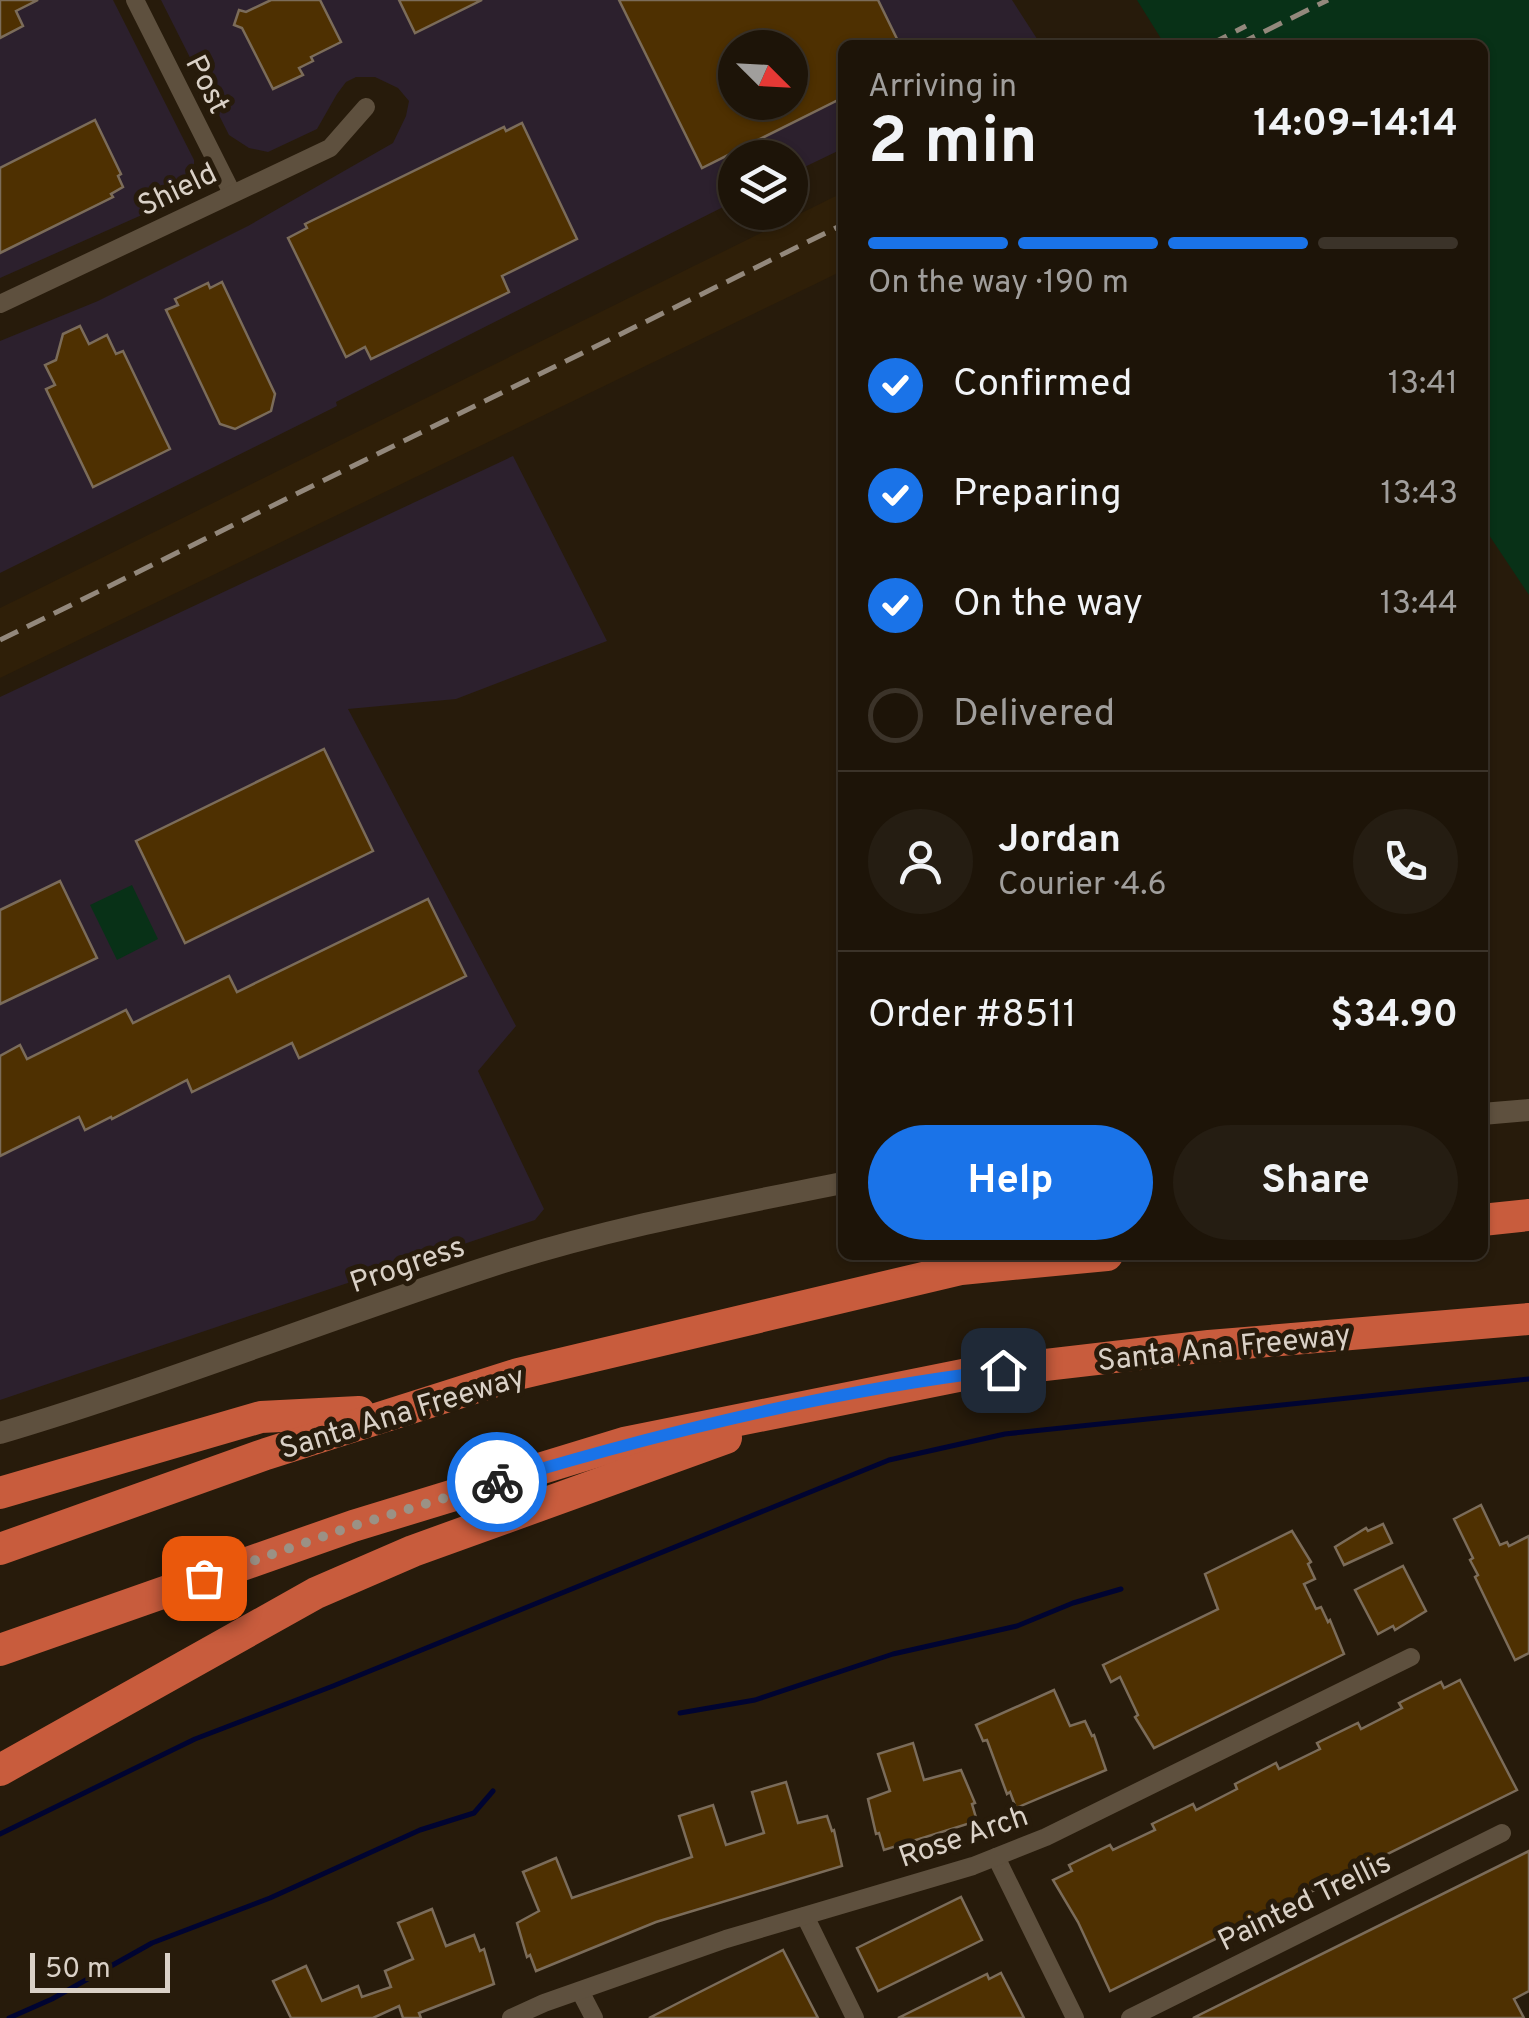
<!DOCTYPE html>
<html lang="en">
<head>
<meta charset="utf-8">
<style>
  body { margin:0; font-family:Overpass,sans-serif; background:#251d12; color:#f1f3f6; height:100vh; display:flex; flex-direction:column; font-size:38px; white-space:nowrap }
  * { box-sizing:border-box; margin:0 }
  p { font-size:32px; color:#a09e9c }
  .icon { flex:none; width:55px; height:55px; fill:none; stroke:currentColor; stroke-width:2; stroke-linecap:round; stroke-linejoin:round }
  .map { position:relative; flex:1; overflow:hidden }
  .drawer { position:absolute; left:838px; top:40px; width:650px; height:1220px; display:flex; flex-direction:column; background:#1d1408; border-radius:15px; box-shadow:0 2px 8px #0004,0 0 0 2px #3b3329 }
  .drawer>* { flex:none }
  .needle { width:65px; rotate:114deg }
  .controls { position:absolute; left:718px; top:30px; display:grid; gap:20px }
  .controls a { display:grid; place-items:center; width:90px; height:90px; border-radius:50%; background:#1d1408; box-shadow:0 2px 8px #0004,0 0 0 2px #3b3329; font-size:50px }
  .scale { position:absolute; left:30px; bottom:25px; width:140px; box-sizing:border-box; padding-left:10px; border:5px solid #dad1c7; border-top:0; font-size:28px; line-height:35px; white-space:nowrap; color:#dad1c7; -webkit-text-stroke:8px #271b0b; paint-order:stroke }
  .pin { position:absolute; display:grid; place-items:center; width:85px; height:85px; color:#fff; margin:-42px; border-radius:20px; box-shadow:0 5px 15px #0006 }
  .courier { position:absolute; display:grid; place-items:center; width:100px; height:100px; margin:-50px; border:8px solid #1a73e8; border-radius:50%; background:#fff; color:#222; box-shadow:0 2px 12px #0007 }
  .overview em { font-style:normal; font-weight:700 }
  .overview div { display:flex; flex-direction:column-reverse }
  .overview { display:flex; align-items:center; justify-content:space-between; height:170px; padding:0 30px }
  h1 { font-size:65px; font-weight:700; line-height:75px }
  .bar { display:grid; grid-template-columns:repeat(4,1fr); gap:15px 10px; align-content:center; height:120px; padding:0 30px }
  .bar i { height:12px; border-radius:8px; background:#3b3329 }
  .bar .selected { background:#1a73e8 }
  .bar p { grid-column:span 4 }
  .line { display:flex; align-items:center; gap:25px; padding:0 30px; border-top:2px solid #3b3329 }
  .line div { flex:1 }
  .round { display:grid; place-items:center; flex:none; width:105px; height:105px; border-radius:52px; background:#251d12 }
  ol { padding:0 30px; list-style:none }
  li { display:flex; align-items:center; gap:30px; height:110px }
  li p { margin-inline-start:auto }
  li .icon { padding:10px; border-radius:50%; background:#1a73e8; color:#fff; stroke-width:4 }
  li:last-child { color:#a09e9c }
  li i { width:55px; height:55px; border:5px solid #3b3329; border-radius:50% }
  .cta { display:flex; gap:20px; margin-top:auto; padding:20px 30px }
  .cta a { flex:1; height:115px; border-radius:60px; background:#1a73e8; color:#fff; font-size:40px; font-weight:700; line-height:115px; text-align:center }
  .cta a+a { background:#251d12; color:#f1f3f6 }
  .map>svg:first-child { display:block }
  .commercial { fill:#2c202d; fill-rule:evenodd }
  .built { fill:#2f1f08 }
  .green { fill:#083117 }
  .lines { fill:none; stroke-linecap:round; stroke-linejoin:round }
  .stream { stroke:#000431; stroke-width:5 }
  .building { fill:#4e3001; stroke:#7b6c5a; stroke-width:2.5; fill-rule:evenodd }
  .minor { stroke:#5e503e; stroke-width:18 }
  .tertiary { stroke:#5e503e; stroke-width:22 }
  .motorway { stroke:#c85c3d; stroke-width:32 }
  .rail { stroke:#93887c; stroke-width:5; stroke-dasharray:20 10; stroke-linecap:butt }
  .done { stroke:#9b9185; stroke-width:10; stroke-dasharray:0 18 }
  .route { stroke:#1a73e8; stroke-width:12 }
  .labels { text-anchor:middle; stroke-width:10; stroke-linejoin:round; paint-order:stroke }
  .street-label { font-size:30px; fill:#dad1c7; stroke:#271b0b }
</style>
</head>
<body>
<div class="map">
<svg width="1529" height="2018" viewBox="0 0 1529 2018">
  <rect width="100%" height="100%" fill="#271b0b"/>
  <g class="commercial">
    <path d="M0,0H113L194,160V171L191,186L180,198L0,278Z"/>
    <path d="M161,0H1012L1041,45H842V149L790,174V158H735V201L336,402L337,406L0,573V341L98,301L248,226L393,143L406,116L409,101L398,88L375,77H356L346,82L337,94L317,129L268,152L249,148L229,135ZM735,48H790V102H735Z"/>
    <path d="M513,456L607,641L456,699L348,709L516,1026L478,1071L544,1209L535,1220L0,1400V697Z"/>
  </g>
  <path class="built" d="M842,193V271L0,678V608Z"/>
  <g class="green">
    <path d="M1137,0H1529V595L1483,526L1482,45H1165Z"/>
    <path d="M132,885L158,939L117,960L90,905Z"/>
  </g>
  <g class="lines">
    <g class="stream">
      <path d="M680,1713L755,1700L893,1654L1017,1626L1073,1603L1121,1589"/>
      <path d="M0,1834L195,1739L333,1686L889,1460L1005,1434L1529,1379"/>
      <path d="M9,2018L52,1999L152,1943L270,1898L420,1830L474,1813L493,1791"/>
    </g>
  </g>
  <g class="building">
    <path d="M0,0H38L16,11L23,26L0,38Z"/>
    <path d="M271,0H320L341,42L311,57L313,61L299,68L303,75L273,89L242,28L234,25L239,10L246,12Z"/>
    <path d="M399,0H482L415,33Z"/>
    <path d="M619,0H878L900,45H842V98L702,168ZM735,48H790V102H735Z"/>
    <path d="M95,120L121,174L118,176L123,187L111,194L113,197L0,253V168Z"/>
    <path d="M522,123L577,239L502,276L509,292L371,359L365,347L346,357L288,238L307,228L305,224L504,127L506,131Z"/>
    <path d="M222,282L275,394L271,411L235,429L220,424L166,310L178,305L175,299L208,283L210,288Z"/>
    <path d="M80,326L89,344L107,335L116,354L123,351L170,449L93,487L46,389L55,385L45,365L56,360L63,334Z"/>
    <path d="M324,749L373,851L185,943L136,841Z"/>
    <path d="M60,881L97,958L0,1004V910Z"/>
    <path d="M428,899L466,976L299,1058L292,1043L192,1092L187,1080L112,1119L111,1117L85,1130L79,1117L0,1156V1056L20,1045L27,1059L126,1010L133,1023L229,976L237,992Z"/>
    <path d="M1481,1505L1500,1545L1507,1542L1509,1546L1529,1536V1653L1515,1660L1475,1577L1478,1575L1470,1560L1473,1558L1454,1519Z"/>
    <path d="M1383,1524L1392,1543L1344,1565L1335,1547L1366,1528L1368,1531Z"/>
    <path d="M1292,1531L1311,1562L1308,1564L1315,1579L1304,1584L1316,1609L1321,1607L1328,1622L1330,1620L1344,1654L1154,1748L1135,1717L1138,1715L1120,1677L1111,1682L1103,1665L1218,1609L1205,1574Z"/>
    <path d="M1403,1566L1426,1611L1395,1630L1393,1626L1378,1634L1355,1590Z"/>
    <path d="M1460,1680L1517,1790L1110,1991L1078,1922L1053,1880L1072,1871L1069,1865L1110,1845L1113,1850L1155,1830L1152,1824L1193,1804L1196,1810L1237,1789L1235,1784L1276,1763L1279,1769L1320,1749L1317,1743L1358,1723L1361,1729L1402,1708L1399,1703L1441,1682L1444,1688Z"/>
    <path d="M1054,1690L1070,1726L1085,1721L1092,1736L1094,1735L1106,1770L1016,1808L1010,1792L1007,1794L987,1740L983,1741L976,1725Z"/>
    <path d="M913,1743L924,1780L961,1770L975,1803L972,1804L977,1821L884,1850L879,1833L876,1834L868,1799L890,1791L878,1754Z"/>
    <path d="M786,1782L798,1823L827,1816L832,1831L834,1830L842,1866L656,1922L536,1971L530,1955L527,1957L517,1923L539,1911L523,1872L556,1858L572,1898L692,1857L679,1816L713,1805L726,1845L764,1833L752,1792Z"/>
    <path d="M1529,1851V1991L1514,1999L1524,2018H1193Z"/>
    <path d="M961,1897L982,1940L878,1991L857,1948Z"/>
    <path d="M432,1909L446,1946L474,1935L480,1951L484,1949L494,1984L419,2013L421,2018H403L399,2006L373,2018H291L273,1981L306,1966L322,2001L358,1986L362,1997L391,1987L385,1971L413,1959L398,1923Z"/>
    <path d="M783,1950L818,2018H649L684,2000Z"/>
    <path d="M1001,1973L1024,2018H898L987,1974L989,1979Z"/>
  </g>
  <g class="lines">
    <g class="minor">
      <path d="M135,0L232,193"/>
      <path d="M0,304L330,148L366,107"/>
      <path d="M996,1857L1075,2018"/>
      <path d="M805,1916L855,2018"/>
      <path d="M580,1991L594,2018"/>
      <path d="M511,2018L544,2003L726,1939L973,1866L1046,1837L1411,1657"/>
      <path d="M1130,2018L1502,1833"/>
    </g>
    <g class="tertiary">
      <path d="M1482,1114L1529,1110"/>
      <path d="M0,1433C165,1384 325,1320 488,1267C604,1229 723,1207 842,1183"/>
    </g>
    <g class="motorway">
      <path d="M1482,1220L1529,1215"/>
      <path d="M0,1493L261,1417L359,1412"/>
      <path d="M0,1549L266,1454L518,1374L961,1269L1107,1255"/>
      <path d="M0,1650L353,1526L624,1443L968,1374L1209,1346L1529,1319"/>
      <path d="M0,1770L316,1593L413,1551L726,1438"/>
    </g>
    <g class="rail">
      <path d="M1209,45L1246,26"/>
      <path d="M1237,45L1328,0"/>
      <path d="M0,640L842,225"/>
    </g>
  </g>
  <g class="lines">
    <path class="done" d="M204,1578L353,1526L497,1482"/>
    <path class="route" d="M497,1482C662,1432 832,1390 1003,1370"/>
  </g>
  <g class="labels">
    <g class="street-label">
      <text transform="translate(208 84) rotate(63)" y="10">Post</text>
      <text transform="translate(177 189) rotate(-26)" y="10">Shield</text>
      <text transform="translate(407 1264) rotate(-19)" y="10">Progress</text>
      <text transform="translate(1224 1347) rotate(-6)" y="10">Santa Ana Freeway</text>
      <text transform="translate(402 1412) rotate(-17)" y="10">Santa Ana Freeway</text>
      <text transform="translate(963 1836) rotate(-19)" y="10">Rose Arch</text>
      <text transform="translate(1304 1901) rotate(-26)" y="10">Painted Trellis</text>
    </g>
  </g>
</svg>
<div class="controls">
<a><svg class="needle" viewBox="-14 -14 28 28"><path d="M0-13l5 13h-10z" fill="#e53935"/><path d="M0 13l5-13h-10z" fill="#a09e9c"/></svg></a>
<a><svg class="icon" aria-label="layers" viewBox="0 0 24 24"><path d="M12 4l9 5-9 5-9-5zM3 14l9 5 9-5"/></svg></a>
</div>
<div class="scale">50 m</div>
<div class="pin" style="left:204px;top:1578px;background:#ea580c"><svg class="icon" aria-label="bag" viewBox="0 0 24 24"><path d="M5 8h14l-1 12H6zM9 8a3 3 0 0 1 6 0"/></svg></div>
<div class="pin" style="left:1003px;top:1370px;background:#1f2937"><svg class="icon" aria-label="home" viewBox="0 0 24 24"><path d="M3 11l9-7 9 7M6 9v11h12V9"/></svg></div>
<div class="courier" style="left:497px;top:1482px"><svg class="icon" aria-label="bike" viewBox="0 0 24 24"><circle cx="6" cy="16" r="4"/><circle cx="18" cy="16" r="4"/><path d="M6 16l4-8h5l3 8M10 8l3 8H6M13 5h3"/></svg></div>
<section class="drawer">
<div class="overview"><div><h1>2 min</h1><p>Arriving in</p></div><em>14:09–14:14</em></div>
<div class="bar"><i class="selected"></i><i class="selected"></i><i class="selected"></i><i></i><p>On the way · 190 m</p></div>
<ol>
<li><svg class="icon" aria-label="check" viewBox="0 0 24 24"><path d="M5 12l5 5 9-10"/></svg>Confirmed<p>13:41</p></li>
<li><svg class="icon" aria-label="check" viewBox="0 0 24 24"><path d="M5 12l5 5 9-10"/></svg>Preparing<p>13:43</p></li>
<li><svg class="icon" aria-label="check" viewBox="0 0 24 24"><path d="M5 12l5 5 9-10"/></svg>On the way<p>13:44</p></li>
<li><i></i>Delivered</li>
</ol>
<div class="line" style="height:180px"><a class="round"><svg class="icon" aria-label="person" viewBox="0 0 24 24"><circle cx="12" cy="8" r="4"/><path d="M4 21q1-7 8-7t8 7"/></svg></a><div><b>Jordan</b><p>Courier · 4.6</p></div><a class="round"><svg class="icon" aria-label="phone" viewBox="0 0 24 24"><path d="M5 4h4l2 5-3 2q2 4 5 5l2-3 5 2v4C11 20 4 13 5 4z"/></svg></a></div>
<div class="line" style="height:130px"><div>Order #8511</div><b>$34.90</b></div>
<div class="cta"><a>Help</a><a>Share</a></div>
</section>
</div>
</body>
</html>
